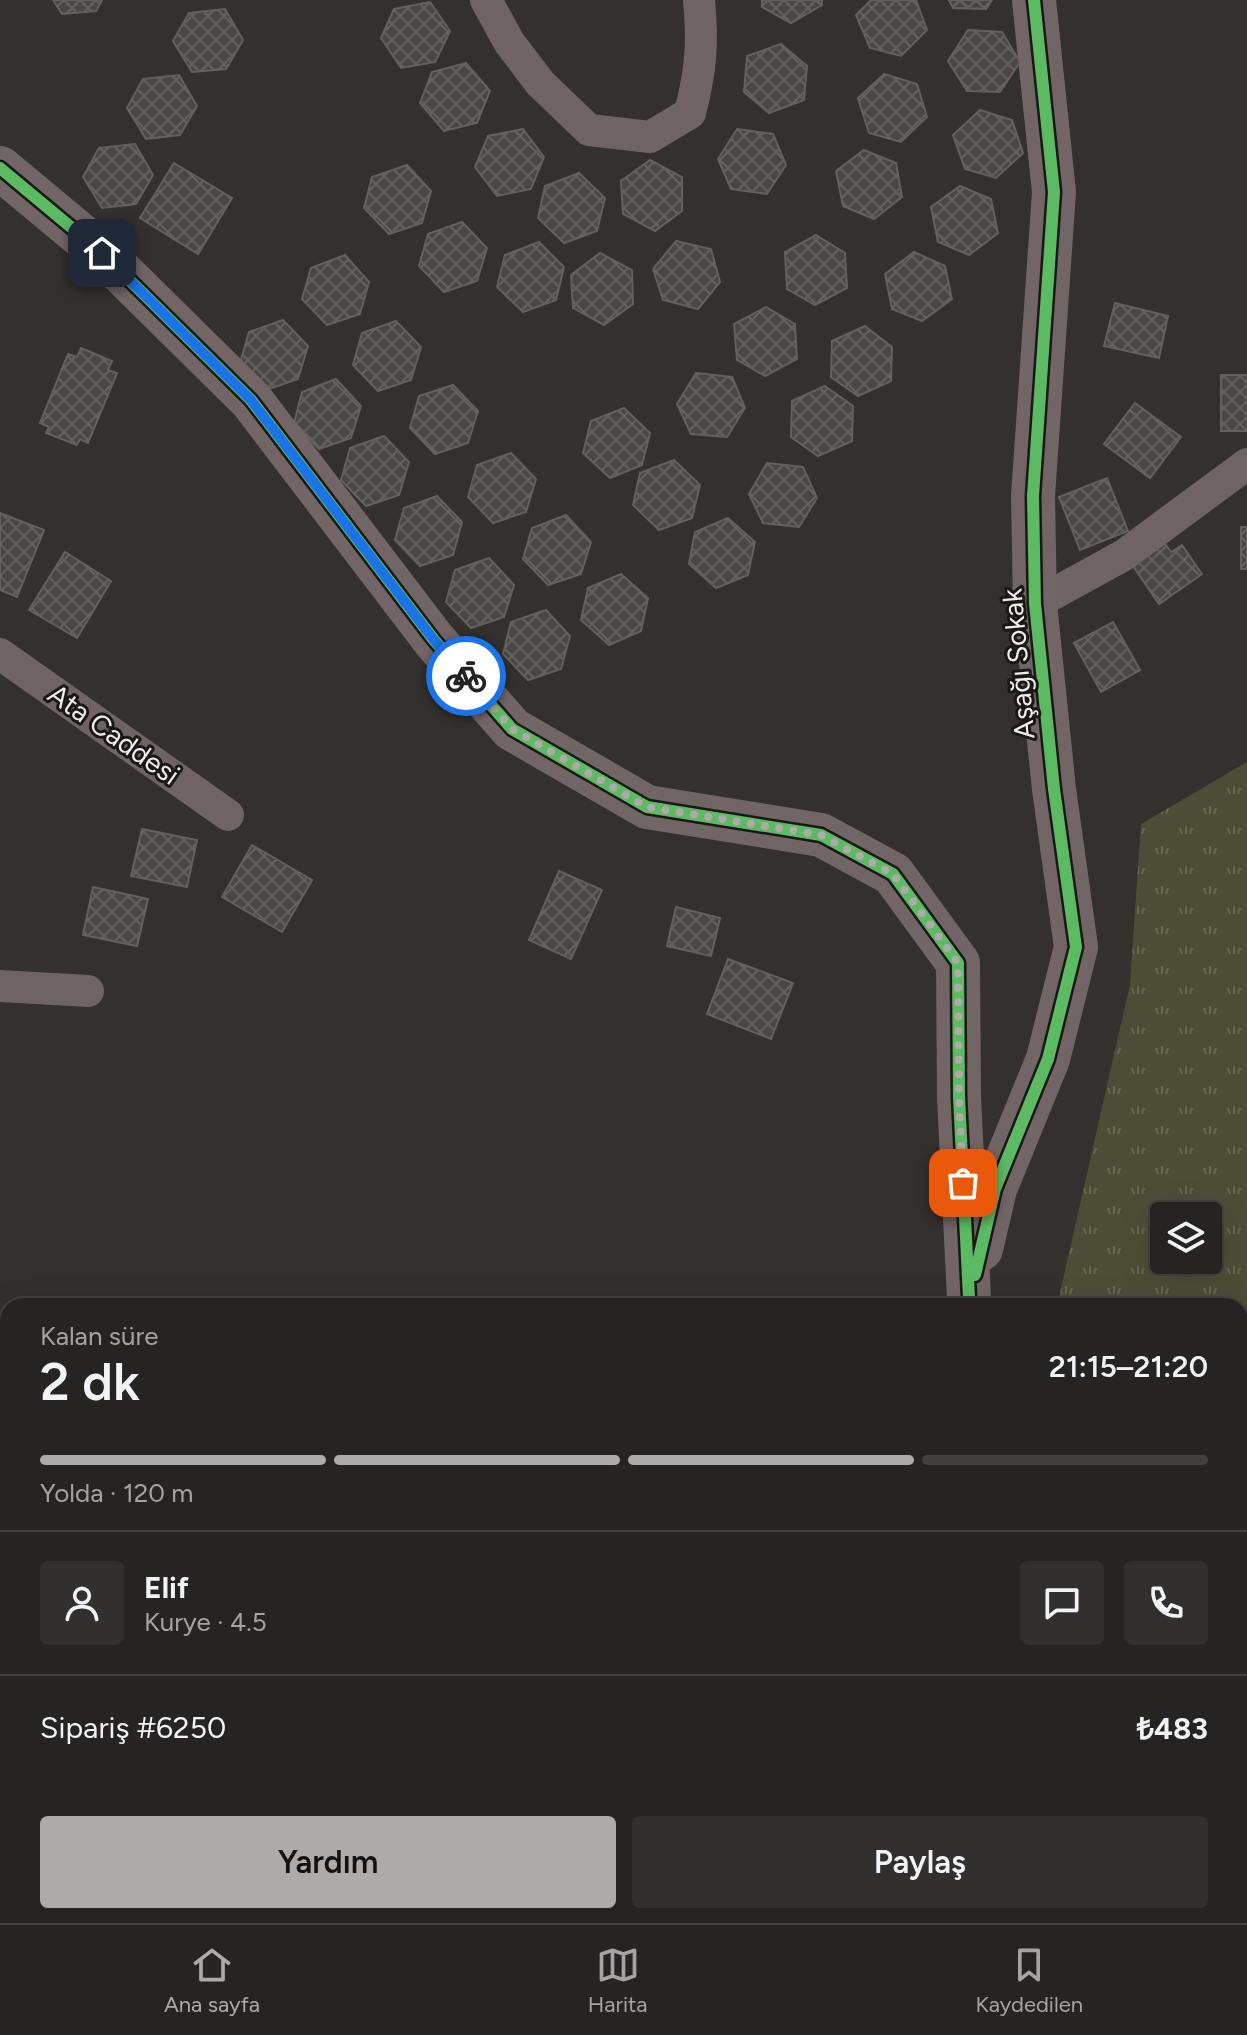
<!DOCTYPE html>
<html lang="tr">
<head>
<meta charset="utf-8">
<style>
  body { margin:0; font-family:Figtree,sans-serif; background:#32302f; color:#f1f3f6; height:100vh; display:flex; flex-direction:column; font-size:30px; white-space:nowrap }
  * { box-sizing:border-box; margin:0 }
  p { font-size:26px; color:#a4a4a5 }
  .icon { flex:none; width:44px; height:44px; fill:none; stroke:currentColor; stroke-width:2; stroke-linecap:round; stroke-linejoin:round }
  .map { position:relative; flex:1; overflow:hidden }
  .sheet { position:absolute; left:0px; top:1298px; width:1248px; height:626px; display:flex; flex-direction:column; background:#262422; border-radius:24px 24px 0 0; box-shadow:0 8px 32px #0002,0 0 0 2px #424140 }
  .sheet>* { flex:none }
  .fabs { position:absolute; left:1150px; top:1202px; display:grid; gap:16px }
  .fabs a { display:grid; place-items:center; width:72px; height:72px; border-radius:8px; background:#262422; box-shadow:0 8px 32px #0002,0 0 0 2px #424140; font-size:40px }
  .pin { position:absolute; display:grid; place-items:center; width:68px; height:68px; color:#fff; margin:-34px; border-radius:16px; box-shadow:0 4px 12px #0006 }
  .courier { position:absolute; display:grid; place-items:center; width:80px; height:80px; margin:-40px; border:6px solid #1a73e8; border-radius:50%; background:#fff; color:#222; box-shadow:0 2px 10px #0007 }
  .headline em { font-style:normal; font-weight:600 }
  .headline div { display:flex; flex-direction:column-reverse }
  .headline { display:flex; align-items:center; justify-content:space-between; height:136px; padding:0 40px }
  h1 { font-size:52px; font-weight:600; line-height:60px }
  .bar { display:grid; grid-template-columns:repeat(4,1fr); gap:12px 8px; align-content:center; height:96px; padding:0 40px }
  .bar i { height:10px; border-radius:6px; background:#424140 }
  .bar .active { background:#aeaaa7 }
  .bar p { grid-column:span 4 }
  .line { display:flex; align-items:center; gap:20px; padding:0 40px; border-top:2px solid #424140 }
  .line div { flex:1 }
  .round { display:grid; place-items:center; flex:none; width:84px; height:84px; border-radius:8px; background:#32302f }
  .cta { display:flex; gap:16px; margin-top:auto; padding:16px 40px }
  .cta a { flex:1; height:92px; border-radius:8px; background:#aeaaa7; color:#111; font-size:32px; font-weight:600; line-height:92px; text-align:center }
  .cta a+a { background:#32302f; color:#f1f3f6 }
  .tabs { display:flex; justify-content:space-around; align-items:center; height:112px; border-top:2px solid #424140; background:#262422; font-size:22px; color:#a4a4a5 }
  .tabs a { display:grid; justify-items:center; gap:4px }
  .tabs .active { color:#aeaaa7 }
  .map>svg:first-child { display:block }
  .grass { fill:url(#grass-tufts); fill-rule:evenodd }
  .forest { fill:url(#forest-firs) }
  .building { fill:url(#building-cross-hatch); stroke:#63605e; stroke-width:2 }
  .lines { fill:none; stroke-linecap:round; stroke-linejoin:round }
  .street { stroke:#6f6364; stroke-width:32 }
  .secondary { stroke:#726566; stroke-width:44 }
  .cycleway-casing { stroke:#1a1816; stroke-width:17 }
  .cycleway { stroke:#5cba63; stroke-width:12 }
  .done { stroke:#aeaaa7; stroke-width:8; stroke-dasharray:0 14.4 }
  .route { stroke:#1a73e8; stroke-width:10 }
  .labels { text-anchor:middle; stroke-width:6; stroke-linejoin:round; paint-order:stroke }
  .street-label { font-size:28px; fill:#f0ece9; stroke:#1a1816 }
</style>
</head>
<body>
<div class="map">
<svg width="1247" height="1923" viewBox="0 0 1247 1923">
  <defs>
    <pattern id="grass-tufts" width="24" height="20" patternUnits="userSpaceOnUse" patternTransform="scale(2)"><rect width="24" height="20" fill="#4d4d37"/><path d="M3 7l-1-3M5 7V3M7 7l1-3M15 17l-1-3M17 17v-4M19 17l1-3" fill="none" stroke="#676754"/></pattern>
    <pattern id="forest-firs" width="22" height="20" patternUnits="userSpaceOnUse" patternTransform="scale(2)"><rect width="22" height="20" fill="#4d4d37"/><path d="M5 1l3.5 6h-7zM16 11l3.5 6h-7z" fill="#676754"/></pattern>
    <pattern id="building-cross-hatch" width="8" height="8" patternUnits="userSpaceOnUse" patternTransform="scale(2)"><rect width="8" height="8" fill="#494644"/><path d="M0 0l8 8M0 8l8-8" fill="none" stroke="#64615f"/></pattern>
  </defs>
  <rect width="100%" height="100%" fill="#33302d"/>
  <path class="grass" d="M1247,762V1594L1240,1593V1306H1057L1130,984L1141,824ZM1164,1216H1208V1260H1164Z"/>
  <path class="forest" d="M331,1916H366L377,1923H325Z"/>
  <g class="building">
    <path d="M53,0H102L96,11L62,14Z"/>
    <path d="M762,0H822V5L791,23L762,7Z"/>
    <path d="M871,0H916L927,30L901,56L870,48L856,15Z"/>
    <path d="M949,0H992L986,9L953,8Z"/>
    <path d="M430,2L450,31L435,62L401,68L381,38L394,9Z"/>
    <path d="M225,9L243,40L226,69L192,72L173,41L189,13Z"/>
    <path d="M968,30L1002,32L1020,62L1000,92L967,91L948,61Z"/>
    <path d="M781,44L807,66L804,100L769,113L744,92L747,56Z"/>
    <path d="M466,63L490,91L477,123L444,131L420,103L432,72Z"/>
    <path d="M884,74L917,84L927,117L901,142L869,133L858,98Z"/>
    <path d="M179,75L197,106L180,135L146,139L127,108L143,79Z"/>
    <path d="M980,110L1012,120L1023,153L996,178L965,169L953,135Z"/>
    <path d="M523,129L544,157L531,189L497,196L475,167L488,136Z"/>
    <path d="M737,129L773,134L786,165L767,194L731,189L718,159Z"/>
    <path d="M135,144L153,175L136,204L102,208L83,177L99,148Z"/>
    <path d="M864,150L896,163L902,197L874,219L843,206L836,171Z"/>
    <path d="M650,160L682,177V211L655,231L623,214L621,181Z"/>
    <path d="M174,163L232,198L198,254L140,218Z"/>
    <path d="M407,165L431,191L422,223L389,234L364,208L372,177Z"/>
    <path d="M579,173L605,198L597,231L564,243L538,218L545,186Z"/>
    <path d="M960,186L991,199L998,233L969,255L938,242L931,207Z"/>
    <path d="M462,222L487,248L477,281L444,292L419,266L428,234Z"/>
    <path d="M816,235L845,253L847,288L815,305L787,289L785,252Z"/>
    <path d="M676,241L711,249L720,282L698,309L663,300L653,269Z"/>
    <path d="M539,242L564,267L556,300L523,312L497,287L505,255Z"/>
    <path d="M914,252L945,266L952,299L922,321L892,309L885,274Z"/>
    <path d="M600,253L632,270L633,304L604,325L573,308L571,275Z"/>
    <path d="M345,255L369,282L360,314L327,325L302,299L311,268Z"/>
    <path d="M1115,303L1168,316L1159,358L1104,346Z"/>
    <path d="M766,307L795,324L797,359L765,376L737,360L734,324Z"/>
    <path d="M283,320L308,346L298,379L266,390L240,363L249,332Z"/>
    <path d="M396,321L421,347L411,380L378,391L353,365L362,333Z"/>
    <path d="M865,326L892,347L891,381L858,396L831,377L832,341Z"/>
    <path d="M81,348L112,361L108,370L117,373L88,443L80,439L77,445L46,433L49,427L40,423L68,354L77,357Z"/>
    <path d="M696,373L732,377L745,408L727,437L691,434L677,404Z"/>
    <rect x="1221" y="375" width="26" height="56"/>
    <path d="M336,379L361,406L351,438L319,449L294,423L302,392Z"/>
    <path d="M453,385L478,411L468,443L435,454L410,428L419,396Z"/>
    <path d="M825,386L853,406L852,441L818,456L791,437L792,401Z"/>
    <path d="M1135,403L1181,437L1150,478L1104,444Z"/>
    <path d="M624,408L650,433L642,465L610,478L583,453L591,421Z"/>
    <path d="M384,436L409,462L399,495L366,506L341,480L350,448Z"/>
    <path d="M511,453L536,479L526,512L493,523L468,497L477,465Z"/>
    <path d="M674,460L700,485L692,518L659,530L633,505L640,473Z"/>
    <path d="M767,463L803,467L817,498L799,527L763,523L749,494Z"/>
    <path d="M1107,478L1128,531L1080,550L1059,497Z"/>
    <path d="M437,496L462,522L453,555L420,566L395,540L404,508Z"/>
    <path d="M0,513L44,530L17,597L0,590Z"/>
    <path d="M566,515L591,542L581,574L548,585L523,559L532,528Z"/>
    <path d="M728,518L755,542L748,575L716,588L689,564L695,532Z"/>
    <rect x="1241" y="527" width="6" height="42"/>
    <path d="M1163,541L1171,552L1182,545L1202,574L1159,604L1131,563Z"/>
    <path d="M65,552L111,581L77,638L29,610Z"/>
    <path d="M489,558L514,585L504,617L471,628L446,602L455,570Z"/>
    <path d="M621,574L648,598L641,631L609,645L581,620L588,588Z"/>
    <path d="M546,610L570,636L561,669L528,680L503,654L511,622Z"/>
    <path d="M1113,622L1140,670L1101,692L1074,643Z"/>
    <path d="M142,829L197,840L187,887L131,876Z"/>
    <path d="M252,845L312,880L282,932L222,897Z"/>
    <path d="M559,871L602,890L571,959L529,940Z"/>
    <path d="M93,887L148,899L137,946L83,935Z"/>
    <path d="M676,907L720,918L711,956L667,946Z"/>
    <path d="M728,959L793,983L771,1039L707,1014Z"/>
    <path d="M1247,1767V1816L1240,1818V1769Z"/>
    <path d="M550,1916H586L591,1923H539Z"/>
  </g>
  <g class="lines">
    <g class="street">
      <path d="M486,0L509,42L540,83L589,130L650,137L690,113C701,70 703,44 699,0"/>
      <path d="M1035,604L1124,555L1247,464"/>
      <path d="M0,654L228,815"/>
      <path d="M0,986L88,991"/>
      <path d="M157,1923L165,1916"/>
    </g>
    <g class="secondary">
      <path d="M0,168L102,253L251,400L434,640L512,729L647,807L821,835L893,874L958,963L959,1097L969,1298"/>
      <path d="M981,1249L995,1189L1048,1059L1076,947L1054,789L1035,604L1033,496L1054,192L1034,0"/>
      <path d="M0,1718H8"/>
      <path d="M654,1916L660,1923"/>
      <path d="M1143,1923V1916"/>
    </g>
    <g class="cycleway-casing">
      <g id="cycleway">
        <path d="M0,168L102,253L251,400L434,640L512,729L647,807L821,835L893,874L958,963L959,1097L969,1298"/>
        <path d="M975,1275L995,1189L1048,1059L1076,947L1054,789L1035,604L1033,496L1054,192L1034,0"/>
      </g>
    </g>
    <use href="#cycleway" class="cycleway"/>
  </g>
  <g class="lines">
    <path class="done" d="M466,676L512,729L647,807L821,835L893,874L958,963L959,1097L963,1183"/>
    <path class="route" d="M102,253L251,400L434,640L466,676"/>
  </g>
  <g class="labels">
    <g class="street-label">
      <text transform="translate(1018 664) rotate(-95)" y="10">Aşağı Sokak</text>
      <text transform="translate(114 734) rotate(35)" y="10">Ata Caddesi</text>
    </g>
  </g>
</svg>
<div class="fabs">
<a><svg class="icon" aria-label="layers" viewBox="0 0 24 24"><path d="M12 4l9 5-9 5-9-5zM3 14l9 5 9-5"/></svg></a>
</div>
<div class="pin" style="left:963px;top:1183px;background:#ea580c"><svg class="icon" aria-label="bag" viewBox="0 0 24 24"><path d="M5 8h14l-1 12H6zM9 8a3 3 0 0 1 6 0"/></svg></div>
<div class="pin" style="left:102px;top:253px;background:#1f2937"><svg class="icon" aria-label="home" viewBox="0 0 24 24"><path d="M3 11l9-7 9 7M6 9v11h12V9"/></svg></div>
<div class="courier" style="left:466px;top:676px"><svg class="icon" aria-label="bike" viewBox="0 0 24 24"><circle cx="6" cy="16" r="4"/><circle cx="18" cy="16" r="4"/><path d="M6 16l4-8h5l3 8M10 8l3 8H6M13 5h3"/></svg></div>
<section class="sheet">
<div class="headline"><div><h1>2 dk</h1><p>Kalan süre</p></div><em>21:15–21:20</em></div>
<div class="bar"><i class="active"></i><i class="active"></i><i class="active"></i><i></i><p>Yolda · 120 m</p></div>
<div class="line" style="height:144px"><a class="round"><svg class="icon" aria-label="person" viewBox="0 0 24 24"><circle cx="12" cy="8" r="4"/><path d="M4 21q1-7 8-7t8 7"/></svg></a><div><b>Elif</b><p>Kurye · 4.5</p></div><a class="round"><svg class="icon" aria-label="chat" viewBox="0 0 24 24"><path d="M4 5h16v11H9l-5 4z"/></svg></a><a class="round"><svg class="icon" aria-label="phone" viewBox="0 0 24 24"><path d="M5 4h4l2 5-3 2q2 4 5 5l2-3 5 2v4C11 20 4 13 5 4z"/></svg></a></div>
<div class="line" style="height:104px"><div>Sipariş #6250</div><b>₺483</b></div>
<div class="cta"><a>Yardım</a><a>Paylaş</a></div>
</section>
</div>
<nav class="tabs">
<a class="active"><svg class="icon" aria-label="home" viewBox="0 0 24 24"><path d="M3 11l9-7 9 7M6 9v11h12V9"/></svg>Ana sayfa</a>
<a><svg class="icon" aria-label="map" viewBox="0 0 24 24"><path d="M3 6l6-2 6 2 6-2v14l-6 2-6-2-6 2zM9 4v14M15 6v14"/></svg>Harita</a>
<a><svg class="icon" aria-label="saved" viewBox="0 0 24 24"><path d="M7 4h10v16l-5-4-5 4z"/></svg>Kaydedilen</a>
</nav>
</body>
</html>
